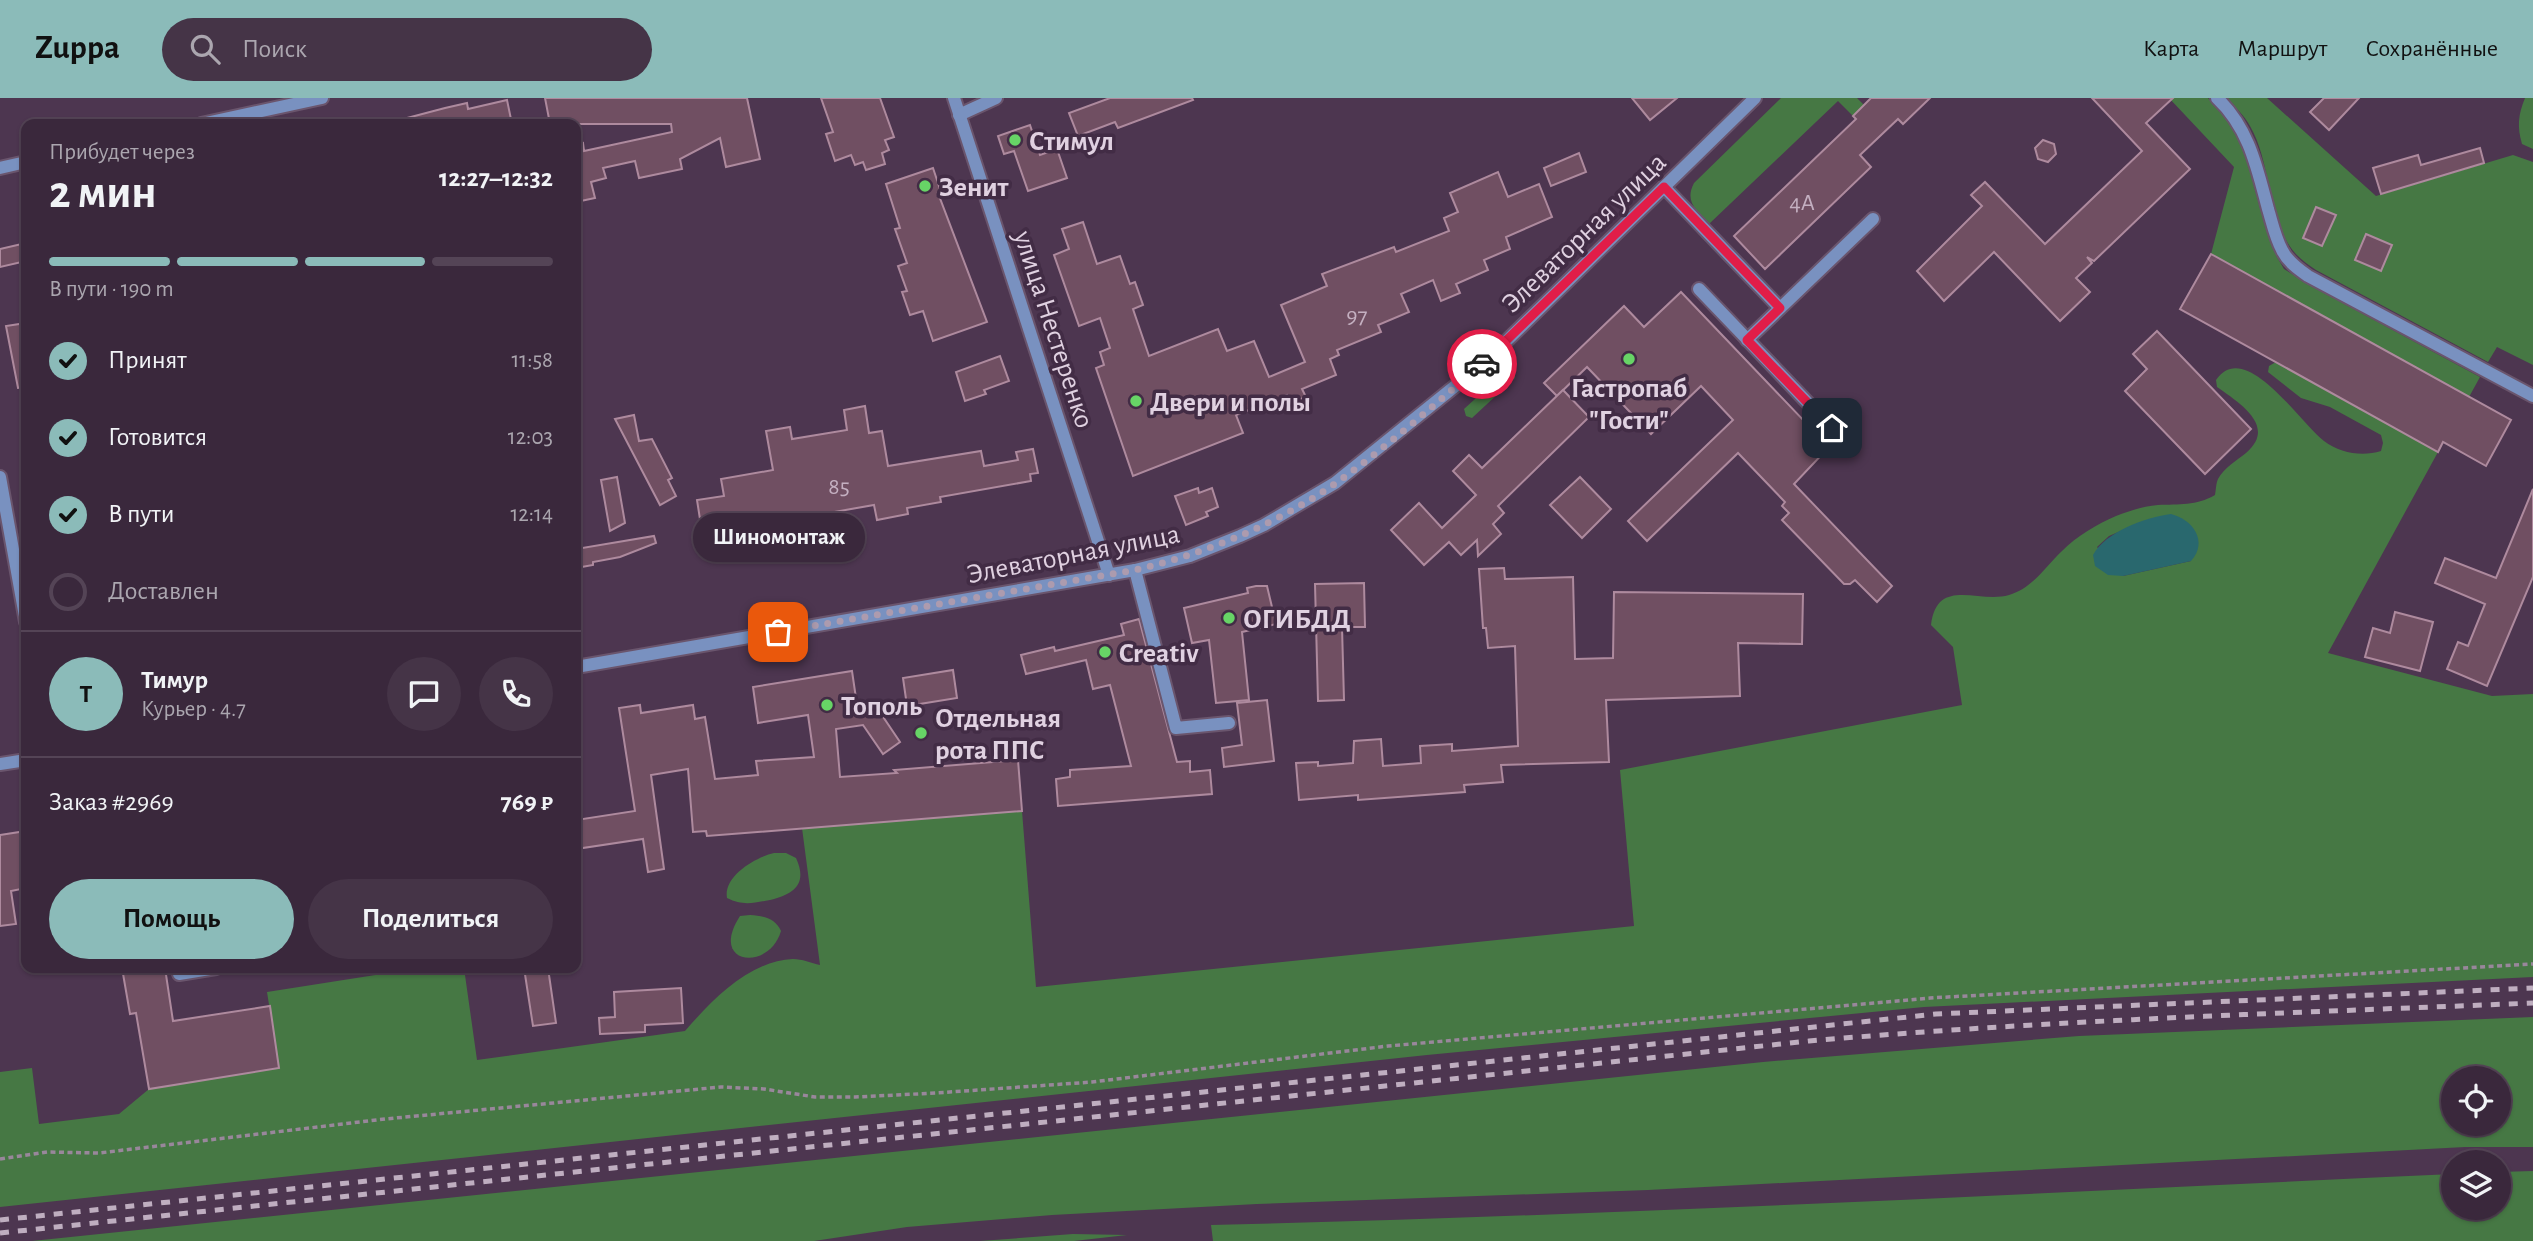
<!DOCTYPE html>
<html lang="ru">
<head>
<meta charset="utf-8">
<style>
  body { margin:0; font-family:"Alegreya Sans",sans-serif; background:#453447; color:#f1f3f6; height:100vh; display:flex; flex-direction:column; font-size:26px; white-space:nowrap }
  * { box-sizing:border-box; margin:0 }
  p { font-size:23px; color:#aba6af }
  .icon { flex:none; width:38px; height:38px; fill:none; stroke:currentColor; stroke-width:2; stroke-linecap:round; stroke-linejoin:round }
  .map { position:relative; flex:1; overflow:hidden }
  .sheet { position:absolute; left:21px; top:21px; width:560px; height:854px; display:flex; flex-direction:column; background:#3a283c; border-radius:14px; box-shadow:0 2px 5px #0004,0 0 0 2px #544456 }
  .sheet>* { flex:none }
  .buttons { position:absolute; left:2441px; top:968px; display:grid; gap:14px }
  .buttons a { display:grid; place-items:center; width:70px; height:70px; border-radius:50%; background:#3a283c; box-shadow:0 2px 5px #0004,0 0 0 2px #544456; font-size:35px }
  .pin { position:absolute; display:grid; place-items:center; width:60px; height:60px; color:#fff; margin:-30px; border-radius:14px; box-shadow:0 4px 10px #0006 }
  .courier { position:absolute; display:grid; place-items:center; width:70px; height:70px; margin:-35px; border:5px solid #e11d48; border-radius:50%; background:#fff; color:#222; box-shadow:0 2px 9px #0007 }
  .bubble { position:absolute; height:49px; border-radius:24px; background:#3a283c; box-shadow:0 2px 5px #0004,0 0 0 2px #544456; font-size:23px; font-weight:700; line-height:49px; text-align:center }
  .headline em { font-style:normal; font-weight:700 }
  .headline div { display:flex; flex-direction:column-reverse }
  .headline { display:flex; align-items:center; justify-content:space-between; height:119px; padding:0 28px }
  h1 { font-size:46px; font-weight:700; line-height:52px }
  .bar { display:grid; grid-template-columns:repeat(4,1fr); gap:10px 7px; align-content:center; height:84px; padding:0 28px }
  .bar i { height:9px; border-radius:5px; background:#544456 }
  .bar .selected { background:#8bbbb9 }
  .bar p { grid-column:span 4 }
  .line { display:flex; align-items:center; gap:18px; padding:0 28px; border-top:2px solid #544456 }
  .line div { flex:1 }
  .round { display:grid; place-items:center; flex:none; width:74px; height:74px; border-radius:37px; background:#453447 }
  ol { padding:0 28px; list-style:none }
  li { display:flex; align-items:center; gap:21px; height:77px }
  li p { margin-inline-start:auto }
  li .icon { padding:7px; border-radius:50%; background:#8bbbb9; color:#111; stroke-width:4 }
  li:last-child { color:#aba6af }
  li i { width:38px; height:38px; border:4px solid #544456; border-radius:50% }
  .primary-button { display:flex; gap:14px; margin-top:auto; padding:14px 28px }
  .primary-button a { flex:1; height:80px; border-radius:42px; background:#8bbbb9; color:#111; font-size:28px; font-weight:700; line-height:80px; text-align:center }
  .primary-button a+a { background:#453447; color:#f1f3f6 }
  header { display:flex; align-items:center; gap:42px; box-sizing:border-box; height:98px; padding:0 35px; background:#8bbbb9; color:#111 }
  header strong { font-size:33px }
  nav { display:flex; gap:38px; margin-inline-start:auto; font-size:24px }
  .search { width:490px; height:63px; background:#453447; display:flex; align-items:center; gap:18px; box-sizing:border-box; padding:0 24px; border-radius:38px; color:#aba6af; font-size:26px }
  .map>svg:first-child { display:block }
  .green { fill:#467844; fill-rule:evenodd }
  .water { fill:#29686e }
  .building { fill:#704f62; stroke:#ae8a9e; stroke-width:2 }
  .lines { fill:none; stroke-linecap:round; stroke-linejoin:round }
  .minor-casing { stroke:#6a556d; stroke-width:16 }
  .path { stroke:#99879b; stroke-width:3.5; stroke-dasharray:5 3.5; stroke-linecap:butt }
  .minor { stroke:#7991c0; stroke-width:12 }
  .rail { stroke:#bfaec0; stroke-width:5; stroke-dasharray:9 9; stroke-linecap:butt }
  .done { stroke:#ad9bae; stroke-width:7; stroke-dasharray:0 12.6 }
  .route { stroke:#e11d48; stroke-width:9 }
  .poi-dot { fill:#67d466; stroke:#422c45; stroke-width:2.5 }
  .labels { text-anchor:middle; stroke-width:7; stroke-linejoin:round; paint-order:stroke }
  .number-label { font-size:24px; fill:#c4b0c1 }
  .poi-label { font-size:28px; font-weight:bold; fill:#e0d1e1; stroke:#422c45; text-anchor:start }
  .street-label { font-size:28px; fill:#e0d1e1; stroke:#422c45 }
</style>
</head>
<body>
<header>
<strong>Zuppa</strong>
<div class="search"><svg class="icon" aria-label="search" viewBox="0 0 24 24"><circle cx="10" cy="10" r="6"/><path d="M15 15l6 6"/></svg>Поиск</div>
<nav><a>Карта</a><a>Маршрут</a><a>Сохранённые</a></nav>
</header>
<div class="map">
<svg width="2533" height="1143" viewBox="0 0 2533 1143">
  <rect width="100%" height="100%" fill="#4d3650"/>
  <g class="green">
    <path d="M1781,0H1857L1864,7L1853,18L1838,3L1709,126C1697,113 1684,104 1694,85Z"/>
    <path d="M2169,0H2208L2233,29L2245,55L2260,110L2277,159L2284,171L2313,189L2480,279L2469,299L2211,156L2234,69Z"/>
    <path d="M2226,0H2267L2376,98L2513,57L2533,64V267L2497,249L2488,264L2316,172C2309,167 2301,162 2295,155C2267,123 2272,66 2250,28C2244,17 2235,9 2226,0Z"/>
    <path d="M2525,0H2533V51L2522,46C2517,29 2518,17 2525,0Z"/>
    <path d="M2276,264L2438,354L2328,555L2492,598L2533,596V879L1924,909L1427,957L0,1109V974L32,970L39,1026L119,1016L149,991L279,970L267,894L420,870H464L477,962L685,933C712,902 749,863 793,861C802,861 811,865 820,867L802,730L1022,713L1036,889L1634,828L1620,672L1962,607L1953,549L1931,527C1937,478 1979,506 2009,497C2033,490 2045,469 2062,453C2077,438 2097,426 2116,418C2129,413 2144,408 2158,407C2179,406 2196,408 2215,397C2216,392 2216,385 2218,381C2224,370 2237,362 2246,355C2278,328 2238,304 2217,289L2216,282C2245,239 2301,326 2324,343C2340,355 2362,359 2381,353L2383,345L2381,337L2330,309L2301,300L2268,274L2269,268ZM2130,429L2191,463L2123,478L2097,449L2109,438Z"/>
    <path d="M1507,272L1514,273L1515,280L1472,320L1466,318L1464,311Z"/>
    <path d="M774,755H786L796,760C808,786 794,796 770,802C753,805 743,808 727,800C723,778 756,759 774,755Z"/>
    <path d="M750,817C764,818 775,820 781,833C769,874 708,867 740,818Z"/>
    <path d="M2533,919V1049H2465L1648,1092L1257,1106L1052,1117L907,1129L814,1143H32L1763,964L2079,938ZM2454,980H2499V1026H2454Z"/>
    <path d="M2533,1073V1143H1213L1211,1127C1626,1117 2039,1095 2453,1076L2454,1110H2499V1074Z"/>
    <path d="M1073,1136L1127,1137L1074,1143H980Z"/>
  </g>
  <path class="water" d="M2171,416C2192,421 2209,443 2191,463L2123,478L2108,477L2095,468L2093,457C2105,434 2146,419 2171,416Z"/>
  <g class="building">
    <path d="M545,0H747L760,61L726,69L720,40L680,61L682,71L639,80L635,63L603,70L606,80L591,84L595,100L576,104V46L583,45L584,53L672,34L671,26H550Z"/>
    <path d="M821,0H880L894,39L885,42L889,52L882,55L885,66L866,72L863,64L855,67L851,57L835,63L826,36L833,34Z"/>
    <path d="M1110,0H1192L1193,2L1118,30L1115,24L1078,38L1069,15Z"/>
    <path d="M1632,0H1677L1650,22Z"/>
    <path d="M1871,0H1930L1903,26L1898,21L1860,57L1871,69L1765,171L1734,138L1856,21L1853,18Z"/>
    <path d="M2092,0H2173L2146,25L2190,71L2094,163L2087,159L2092,165L2076,180L2090,194L2060,223L1994,154L1944,203L1917,173L1982,108L1971,97L1985,84L2045,146L2142,53Z"/>
    <path d="M2324,0H2359L2329,32L2310,14Z"/>
    <path d="M507,2L512,26H408L407,20L445,10L467,5L468,11Z"/>
    <path d="M1030,27L1040,57L1057,51L1067,80L1028,93L1014,53L1004,56L998,38Z"/>
    <path d="M2043,42L2054,46L2056,56L2048,64L2038,61L2035,50Z"/>
    <path d="M2480,50L2484,65L2381,96L2373,70L2418,57L2421,67Z"/>
    <path d="M1579,55L1586,74L1551,88L1544,70Z"/>
    <path d="M933,70L941,94L938,95L987,224L933,243L923,213L910,217L902,194L907,193L898,168L907,165L895,131L900,130L886,86Z"/>
    <path d="M1498,74L1508,99L1539,86L1552,119L1506,139L1510,151L1484,162L1488,172L1456,186L1460,195L1441,203L1433,182L1401,196L1409,214L1378,227L1381,234L1337,252L1339,257L1330,261L1336,277L1302,291L1306,299L1290,305L1287,297L1236,317L1243,335L1133,378L1096,270L1104,267L1100,254L1110,250L1100,220L1079,228L1054,157L1069,151L1062,131L1083,124L1097,166L1120,158L1130,186L1135,184L1143,207L1133,211L1149,258L1218,231L1227,253L1254,243L1269,279L1305,264L1281,207L1327,188L1322,176L1394,149L1396,154L1449,133L1444,120L1458,114L1450,95Z"/>
    <path d="M2316,109L2336,117L2322,148L2303,140Z"/>
    <path d="M2366,136L2392,147L2381,173L2355,162Z"/>
    <path d="M26,145V163L0,169V151Z"/>
    <path d="M2211,156L2511,322L2486,368L2443,344L2438,354L2180,211Z"/>
    <path d="M1681,194L1829,349L1794,386L1892,488L1877,504L1855,482L1850,486H1844L1782,422L1789,415L1782,408L1785,404L1738,355L1647,443L1628,423L1733,322L1701,288L1651,336L1587,269L1557,298L1544,285L1624,208L1644,229Z"/>
    <path d="M26,225V289L18,290L6,228Z"/>
    <path d="M2157,233L2251,331L2205,376L2125,293L2147,271L2133,256Z"/>
    <path d="M1000,258L1009,283L984,292L986,296L965,303L956,274Z"/>
    <path d="M1563,292L1589,319L1498,408L1504,415L1493,426L1501,436L1478,458L1477,442L1461,457L1449,444L1424,467L1391,432L1419,405L1442,430L1476,397L1453,373L1469,357L1482,370Z"/>
    <path d="M865,308L869,335L882,333L888,368L981,353L984,368L1018,362L1016,354L1033,351L1038,375L1030,376L1031,383L940,399L941,404L907,410L908,416L877,422L874,407L834,414L836,426L821,428L818,417L774,425L773,415L719,424L720,431L702,434L697,402L724,398L721,381L773,372L766,333L790,329L792,341L847,332L844,312Z"/>
    <path d="M634,317L639,343L652,341L672,380L668,382L676,398L660,407L615,321Z"/>
    <path d="M617,379L625,425L610,433L601,382Z"/>
    <path d="M1580,379L1611,411L1582,440L1550,407Z"/>
    <path d="M1198,390L1199,395L1212,390L1218,409L1206,414L1208,418L1186,427L1175,398Z"/>
    <path d="M2533,391V479L2487,588L2447,571L2458,544L2468,548L2485,506L2435,485L2445,460L2496,480Z"/>
    <path d="M654,438L656,445L620,459L593,464V467L576,470V451Z"/>
    <path d="M1504,470L1505,481L1573,479L1575,561L1613,560L1614,494L1803,496L1802,546L1738,545L1740,598L1606,602L1609,664L1501,667L1503,684L1464,687L1465,694L1358,702V697L1299,702L1296,665L1318,664V668L1353,665L1354,643L1381,641L1383,668L1421,665L1420,648L1452,646V653L1518,648L1515,548L1488,550L1486,530H1483L1479,471Z"/>
    <path d="M1364,485L1365,529H1342L1344,602L1318,603L1315,486Z"/>
    <path d="M1256,488H1267L1276,526L1242,534L1249,602L1216,605L1209,542L1192,545L1184,510L1248,495L1247,490Z"/>
    <path d="M2395,514L2433,524L2420,573L2365,559L2373,530L2390,535Z"/>
    <path d="M1139,521L1177,664L1190,663V674L1210,672L1212,696L1058,708L1056,681L1070,679V672L1131,668L1110,587L1093,591L1086,562L1026,576L1021,557L1054,549L1055,553L1124,537L1121,526Z"/>
    <path d="M953,572L957,600L907,608L903,580Z"/>
    <path d="M852,573L858,614L873,604L900,644L883,656L863,627L836,631L840,679L897,675L894,672L1018,662L1022,713L707,738L706,733L693,734L688,671L651,677L664,771L648,774L643,741L576,751V722L635,713L619,610L640,607L641,615L693,607L695,621L705,619L715,681L758,677L756,663L814,659L808,617L758,625L753,589Z"/>
    <path d="M1267,602L1274,663L1224,669L1222,650L1242,647L1237,605Z"/>
    <path d="M26,733V790L11,793L16,826L0,828V737Z"/>
    <path d="M122,870H165L173,923L270,908L279,970L149,991L136,915L130,916Z"/>
    <path d="M524,870H548L556,925L533,928Z"/>
    <path d="M681,890L683,925L645,927V934L600,936L599,920L615,919L614,894Z"/>
  </g>
  <g class="lines">
    <g class="minor-casing">
      <g id="minor">
        <path d="M954,0L1109,477"/>
        <path d="M2217,0C2249,30 2257,70 2268,111C2272,124 2275,139 2282,152C2287,163 2298,171 2308,178L2533,298"/>
        <path d="M959,17L996,0"/>
        <path d="M201,26L322,0"/>
        <path d="M0,70L26,64"/>
        <path d="M1664,89L1780,210"/>
        <path d="M1699,191L1832,330"/>
        <path d="M1747,242L1873,121"/>
        <path d="M0,379L26,524"/>
        <path d="M1135,472L1176,630L1229,625"/>
        <path d="M576,569L1135,472L1190,458L1240,438L1264,427L1335,385L1485,264L1755,0"/>
        <path d="M0,666L26,662"/>
        <path d="M179,876L216,870"/>
      </g>
    </g>
    <path class="path" d="M0,1061L47,1054L99,1055L385,1021L721,989L764,991L815,999H855L936,995L1092,984L1388,948L1930,900L2533,866"/>
    <use href="#minor" class="minor"/>
    <g class="rail">
      <path d="M0,1122L1936,916L2533,890"/>
      <path d="M0,1135L1809,943C2050,922 2291,915 2533,905"/>
    </g>
  </g>
  <g class="lines">
    <path class="done" d="M778,534L1135,472C1207,455 1275,427 1336,385C1387,349 1434,307 1482,266"/>
    <path class="route" d="M1482,266L1664,89L1780,210L1747,242L1832,330"/>
  </g>
  <g class="poi-dot">
    <circle cx="1015" cy="42" r="7"/>
    <circle cx="925" cy="88" r="7"/>
    <circle cx="1629" cy="261" r="7"/>
    <circle cx="1136" cy="303" r="7"/>
    <circle cx="1229" cy="520" r="7"/>
    <circle cx="1105" cy="554" r="7"/>
    <circle cx="827" cy="607" r="7"/>
    <circle cx="921" cy="635" r="7"/>
  </g>
  <g class="labels">
    <g class="number-label">
      <text x="1802" y="112">4А</text>
      <text x="1357" y="225">97</text>
      <text x="839" y="396">85</text>
    </g>
    <g class="poi-label">
      <text x="1029" y="52">Стимул</text>
      <text x="939" y="98">Зенит</text>
      <text x="1629" y="299" text-anchor="middle">Гастропаб<tspan x="1629" dy="32">"Гости"</tspan></text>
      <text x="1150" y="313">Двери и полы</text>
      <text x="1243" y="530">ОГИБДД</text>
      <text x="1119" y="564">Creativ</text>
      <text x="841" y="617">Тополь</text>
      <text x="935" y="629">Отдельная<tspan x="935" dy="32">рота ППС</tspan></text>
    </g>
    <g class="street-label">
      <text transform="translate(1583 134) rotate(-44)" y="10">Элеваторная улица</text>
      <text transform="translate(1055 231) rotate(72)" y="10">улица Нестеренко</text>
      <text transform="translate(1073 455) rotate(-11)" y="10">Элеваторная улица</text>
    </g>
  </g>
</svg>
<div class="buttons">
<a><svg class="icon" aria-label="locate" viewBox="0 0 24 24"><circle cx="12" cy="12" r="6"/><path d="M12 2v4M12 18v4M2 12h4M18 12h4"/></svg></a>
<a><svg class="icon" aria-label="layers" viewBox="0 0 24 24"><path d="M12 4l9 5-9 5-9-5zM3 14l9 5 9-5"/></svg></a>
</div>
<div class="pin" style="left:778px;top:534px;background:#ea580c"><svg class="icon" aria-label="bag" viewBox="0 0 24 24"><path d="M5 8h14l-1 12H6zM9 8a3 3 0 0 1 6 0"/></svg></div>
<div class="pin" style="left:1832px;top:330px;background:#1f2937"><svg class="icon" aria-label="home" viewBox="0 0 24 24"><path d="M3 11l9-7 9 7M6 9v11h12V9"/></svg></div>
<div class="courier" style="left:1482px;top:266px"><svg class="icon" aria-label="car" viewBox="0 0 24 24"><path d="M5 17H2v-5l4-1 3-4h7l3 4 3 1v5h-3M9 17h6M6 11h13"/><circle cx="7" cy="17" r="2"/><circle cx="17" cy="17" r="2"/></svg></div>
<div class="bubble" style="left:693px;top:415px;width:172px">Шиномонтаж</div>
<section class="sheet">
<div class="headline"><div><h1>2 мин</h1><p>Прибудет через</p></div><em>12:27–12:32</em></div>
<div class="bar"><i class="selected"></i><i class="selected"></i><i class="selected"></i><i></i><p>В пути · 190 m</p></div>
<ol>
<li><svg class="icon" aria-label="check" viewBox="0 0 24 24"><path d="M5 12l5 5 9-10"/></svg>Принят<p>11:58</p></li>
<li><svg class="icon" aria-label="check" viewBox="0 0 24 24"><path d="M5 12l5 5 9-10"/></svg>Готовится<p>12:03</p></li>
<li><svg class="icon" aria-label="check" viewBox="0 0 24 24"><path d="M5 12l5 5 9-10"/></svg>В пути<p>12:14</p></li>
<li><i></i>Доставлен</li>
</ol>
<div class="line" style="height:126px"><b class="round" style="background:#8bbbb9;color:#111">Т</b><div><b>Тимур</b><p>Курьер · 4.7</p></div><a class="round"><svg class="icon" aria-label="chat" viewBox="0 0 24 24"><path d="M4 5h16v11H9l-5 4z"/></svg></a><a class="round"><svg class="icon" aria-label="phone" viewBox="0 0 24 24"><path d="M5 4h4l2 5-3 2q2 4 5 5l2-3 5 2v4C11 20 4 13 5 4z"/></svg></a></div>
<div class="line" style="height:91px"><div>Заказ #2969</div><b>769 ₽</b></div>
<div class="primary-button"><a>Помощь</a><a>Поделиться</a></div>
</section>
</div>
</body>
</html>
